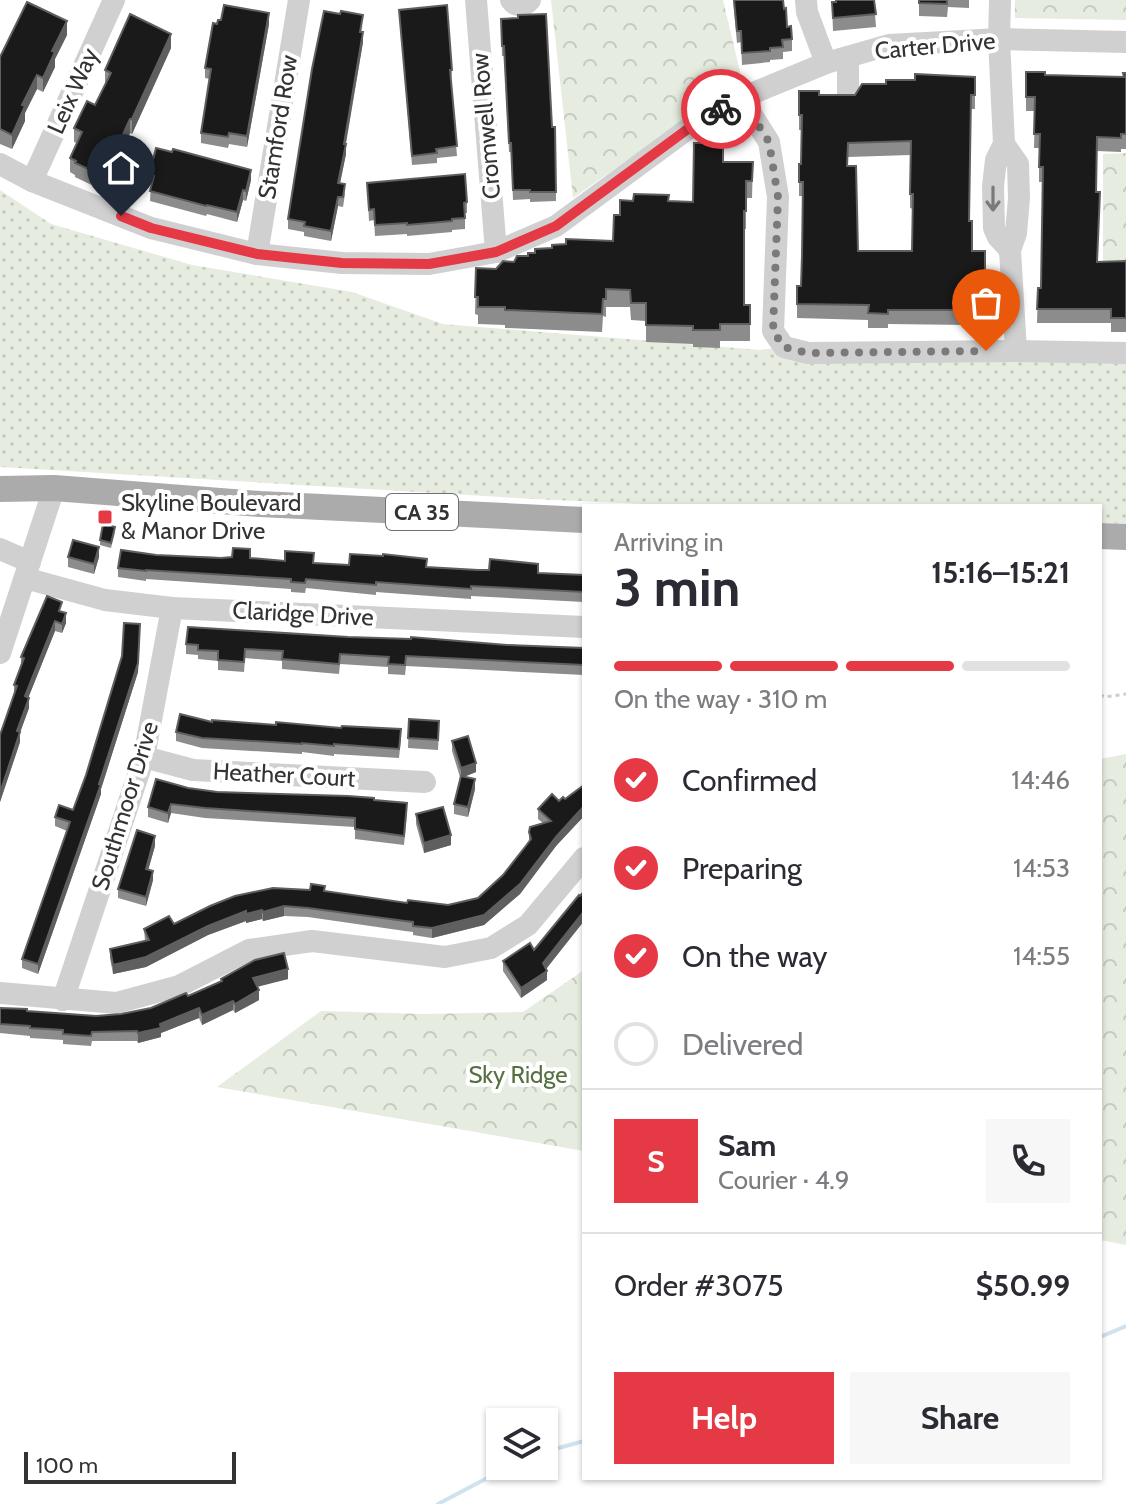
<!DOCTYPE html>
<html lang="en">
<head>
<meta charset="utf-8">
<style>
  body { margin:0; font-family:Cabin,sans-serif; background:#f7f7f7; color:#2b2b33; height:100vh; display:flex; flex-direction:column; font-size:30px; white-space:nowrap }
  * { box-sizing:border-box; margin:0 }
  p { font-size:26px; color:#7c7c81 }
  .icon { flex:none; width:44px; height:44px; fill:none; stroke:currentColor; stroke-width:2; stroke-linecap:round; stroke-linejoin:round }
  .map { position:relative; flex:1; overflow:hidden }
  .details { position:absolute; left:582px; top:504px; width:520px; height:976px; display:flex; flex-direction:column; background:#fff; border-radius:0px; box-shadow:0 2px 6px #0004 }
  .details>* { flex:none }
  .controls { position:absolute; left:486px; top:1408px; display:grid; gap:16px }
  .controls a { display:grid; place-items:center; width:72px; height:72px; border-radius:0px; background:#fff; box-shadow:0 2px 6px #0004; font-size:40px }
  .scale { position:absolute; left:24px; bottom:20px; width:212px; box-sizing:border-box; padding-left:8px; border:4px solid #333; border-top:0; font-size:22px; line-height:28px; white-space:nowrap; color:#333; -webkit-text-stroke:6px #fff; paint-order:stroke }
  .pin { position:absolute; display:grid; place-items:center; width:68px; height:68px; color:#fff; margin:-82px -34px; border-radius:50% 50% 50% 0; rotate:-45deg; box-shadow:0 0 8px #0007 }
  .pin .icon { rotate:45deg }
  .courier { position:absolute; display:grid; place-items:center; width:80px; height:80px; margin:-40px; border:6px solid #e63946; border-radius:50%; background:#fff; color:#222; box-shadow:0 2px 10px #0007 }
  .headline em { font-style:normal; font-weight:700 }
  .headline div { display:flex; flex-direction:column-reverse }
  .headline { display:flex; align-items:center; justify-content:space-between; height:136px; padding:0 32px }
  h1 { font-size:52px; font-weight:700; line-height:60px }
  .bar { display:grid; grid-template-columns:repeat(4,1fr); gap:12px 8px; align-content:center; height:96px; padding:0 32px }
  .bar i { height:10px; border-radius:6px; background:#e1e1e2 }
  .bar .on { background:#e63946 }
  .bar p { grid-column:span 4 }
  .line { display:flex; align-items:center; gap:20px; padding:0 32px; border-top:2px solid #e1e1e2 }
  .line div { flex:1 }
  .round { display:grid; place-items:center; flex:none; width:84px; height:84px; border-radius:0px; background:#f7f7f7 }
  ol { padding:0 32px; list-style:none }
  li { display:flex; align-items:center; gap:24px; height:88px }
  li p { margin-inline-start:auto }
  li .icon { padding:8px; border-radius:50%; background:#e63946; color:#fff; stroke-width:4 }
  li:last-child { color:#7c7c81 }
  li i { width:44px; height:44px; border:4px solid #e1e1e2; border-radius:50% }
  .button { display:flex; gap:16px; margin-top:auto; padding:16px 32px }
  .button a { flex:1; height:92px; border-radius:0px; background:#e63946; color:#fff; font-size:32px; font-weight:700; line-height:92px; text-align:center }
  .button a+a { background:#f7f7f7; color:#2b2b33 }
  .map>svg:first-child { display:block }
  .grass { fill:url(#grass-dots) }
  .forest { fill:url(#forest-crowns) }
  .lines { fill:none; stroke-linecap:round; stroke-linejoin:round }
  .stream { stroke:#cfe2ee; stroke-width:4 }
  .path { stroke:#cdcdcd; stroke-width:3; stroke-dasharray:4 4; stroke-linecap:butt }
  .minor { stroke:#d0d0d0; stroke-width:22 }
  .major { stroke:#ababab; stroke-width:26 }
  .wall { fill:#8c8c8c; fill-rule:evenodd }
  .shaded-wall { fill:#5f5f5f }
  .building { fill:#1a1a1a; stroke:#5f5f5f; stroke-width:2; fill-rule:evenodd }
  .oneway { stroke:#7a7a7a }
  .done { stroke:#7a7a7a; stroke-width:8; stroke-dasharray:0 14.4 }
  .route { stroke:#e63946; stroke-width:10 }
  .poi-dot { fill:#e63946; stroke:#fff; stroke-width:3 }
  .labels { text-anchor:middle; stroke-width:8; stroke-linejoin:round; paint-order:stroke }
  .shield { fill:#fff; stroke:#707070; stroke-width:2 }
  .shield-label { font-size:22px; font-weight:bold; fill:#333 }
  .street-label { font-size:24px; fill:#333; stroke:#fff }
  .poi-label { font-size:24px; fill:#333; stroke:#fff; text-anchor:start }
  .park-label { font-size:24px; fill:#56703f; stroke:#fff }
</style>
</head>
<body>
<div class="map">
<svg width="1126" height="1504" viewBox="0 0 1126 1504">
  <defs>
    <pattern id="grass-dots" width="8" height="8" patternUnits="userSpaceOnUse" patternTransform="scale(2)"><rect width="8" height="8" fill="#e6ecdf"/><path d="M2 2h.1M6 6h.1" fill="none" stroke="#c6cbc0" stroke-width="1.8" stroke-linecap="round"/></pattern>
    <pattern id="forest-crowns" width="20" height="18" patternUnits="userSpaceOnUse" patternTransform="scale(2)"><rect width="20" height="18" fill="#e6ecdf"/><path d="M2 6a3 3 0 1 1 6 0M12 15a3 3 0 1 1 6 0" fill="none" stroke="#c6cbc0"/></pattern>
  </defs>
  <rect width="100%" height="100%" fill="#fff"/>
  <path class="grass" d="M0,190L51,224L192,265L352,292L443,324L760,350L817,343L1126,363V524L1100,523V506H689L533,499L0,467Z"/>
  <g class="forest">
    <path d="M551,0H723L742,80L573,198Z"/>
    <path d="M1015,0H1126V20L1015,18Z"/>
    <path d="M1126,153V266L1103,265V154Z"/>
    <path d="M1126,754V1245L1100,1240V759Z"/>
    <path d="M584,970V1151L217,1087L321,1011L424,1014L523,1012Z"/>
  </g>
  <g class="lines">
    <g class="stream">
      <path d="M1100,1337L1126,1326"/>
      <path d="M544,1452L584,1441"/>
      <path d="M438,1504L510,1466"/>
    </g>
    <path class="path" d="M1100,695L1105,697L1126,694"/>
    <g class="minor">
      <path d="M476,0L496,252"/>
      <path d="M511,0C516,7 524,7 530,0"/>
      <path d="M806,0L807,12L826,63"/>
      <path d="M1000,0L999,39L1004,144L996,160L993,186L994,228L998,237L1010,250"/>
      <path d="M848,57V96"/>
      <path d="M741,98L769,142L778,197L773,331L784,347L808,353L1016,351L1126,353"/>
      <path d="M1004,144L1018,164L1019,198L1016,233L1010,250L1016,351"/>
      <path d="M0,164L32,181L151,228L257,254L342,263L429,264L496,252L556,226L700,120L741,98L826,63L889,45L999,39L1126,42"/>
      <path d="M32,181L114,0"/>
      <path d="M257,254L299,0"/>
      <path d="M0,549L30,562"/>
      <path d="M25,578L105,600L172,608L584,627"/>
      <path d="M0,653L54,488"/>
      <path d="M144,757L193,770L425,782"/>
      <path d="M0,993L116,1003L179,986L249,950L312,941L445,957L491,948L528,925L584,858"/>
      <path d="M63,1000L144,757L172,608"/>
    </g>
    <g class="major">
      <path d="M0,489L54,488L260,504L584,520"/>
      <path d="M1100,536L1126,537"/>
    </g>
  </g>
  <g class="wall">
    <path d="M733,0H783L787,27L792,39V51L783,52V59L770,60V62L742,65L741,42L737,43Z"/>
    <path d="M835,0H874L876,27L833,31L832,2H835Z"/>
    <path d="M919,0H969V8L948,7L947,17L919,16Z"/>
    <path d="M399,10L452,70L451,80L457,156L437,158V163L412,165Z"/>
    <path d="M501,19L552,127H555L556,201L530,202V199L513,200L511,152H509L504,56H502Z"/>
    <path d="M269,24L247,147L229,144L228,148L201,143V133L210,79L205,78V68Z"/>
    <path d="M363,25L361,32L363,42L346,144V154L340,183L345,194L343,207L338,206L331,241L304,236V232L288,229V219Z"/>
    <path d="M67,35L55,59V67L43,92L37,89L25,113V121L12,149L0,144V57Z"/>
    <path d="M171,48L132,134L130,133L104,191L75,177V175L70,172V158L77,143L74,142V128L95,105L105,85V70Z"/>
    <path d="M1026,72L1045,75L1124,77L1126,73V149H1121V152L1097,151L1096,192L1097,262L1126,261V332H1111V323H1037L1038,288H1041L1043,182H1039V148H1034L1035,111H1026Z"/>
    <path d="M975,77V109H971L969,221L972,251L985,291H988L987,330H968V325L888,324V328H868V320L797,318V286H801L802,256V196H799V164H801L802,130H799V91L819,95H855L886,84L915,80ZM910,155V208L913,209L912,251H858L847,166L848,157Z"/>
    <path d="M723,162H753L752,198H746V229H744V305H750V341H720V348L693,347V344L646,342V321L631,320L630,307H606V317L603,316L602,332L505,328V325L478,324V315L475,314L476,268L496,269L528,256L552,248L613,241L620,215L669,201L693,202Z"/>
    <path d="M149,175L251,180L246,201L243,200L237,222L207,214L206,216L150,201L151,185H149Z"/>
    <path d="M367,183L467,202V213H465V229L452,230V232L407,236V234L375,236L374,220L369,221Z"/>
    <path d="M115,532L111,548L100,545V540Z"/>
    <path d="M156,555L250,558L349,565L427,567L584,575V602L471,596V599L376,592V595L306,588L305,593L291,592V589L146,579V581L118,577V568Z"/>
    <path d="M68,557H99L94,574L68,567Z"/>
    <path d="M62,612L66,623L62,633L55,631L28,698L29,708L20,732V742L0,802V735L14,695V685L21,664V657Z"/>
    <path d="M140,634L138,672L101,789V794L38,974L22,968V959L67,831L55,826V817L73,810Z"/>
    <path d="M348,637L584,648V675L406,666L405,675L388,674V667L340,664L339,674L282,669V661L245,658L244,672L218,670V661L198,659V655L186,654V644Z"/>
    <path d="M409,719L439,731L438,750L408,748Z"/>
    <path d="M176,732L401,739L399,758L334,754V756L302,752V754L202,748L176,741Z"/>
    <path d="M452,741L476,772L464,777L475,789L468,817L454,814V804L460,777L452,751Z"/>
    <path d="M584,785V816L556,846L520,894L484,925L432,938L413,935V932L405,931L308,917L284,916L263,921L262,919L246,923V921L208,935L146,967L113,974L110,958V949L145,941L144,929L174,924L325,891L407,903L448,905L478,898L503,875L529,842V832L543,823L538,819V809L565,799Z"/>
    <path d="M188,788L407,813L404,845L355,839V827L205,818L171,813L168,823L148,817V807Z"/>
    <path d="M416,814L451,845L424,853L416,824Z"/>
    <path d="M155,846L148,869L153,880L146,906L118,898V889Z"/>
    <path d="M584,921L546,968L547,980L521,998L503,971V961L534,950Z"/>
    <path d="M221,979H288L257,986L259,1000L235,1013L233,1010L202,1025L199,1018L161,1033V1037L138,1043L137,1041H92L91,1046L63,1044V1040L30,1038V1036L0,1033V1008L27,1011L96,1016L121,1014L151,1008L188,996L221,981Z"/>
  </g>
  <g class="shaded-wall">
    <path d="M269,13V24L247,147V136Z"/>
    <path d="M67,21V35L55,59V67L43,92V78L52,51Z"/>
    <path d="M363,32V42L344,153V144Z"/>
    <path d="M171,34V48L132,134V119Z"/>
    <path d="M37,75V89L25,113V121L12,149V135L22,105Z"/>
    <path d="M130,119V133L104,191V176Z"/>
    <path d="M346,144V154L338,193V183Z"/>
    <path d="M251,170V180L246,201V191Z"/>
    <path d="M243,190V200L237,222V212Z"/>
    <path d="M338,197V206L331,241V231Z"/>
    <path d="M99,547V557L94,574V564Z"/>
    <path d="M66,613V623L62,633V624Z"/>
    <path d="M55,621V631L25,706V696Z"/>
    <path d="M140,624L138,672L101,789V794L38,974V964L99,784Z"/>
    <path d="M29,698V708L17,741V731Z"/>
    <path d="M20,732V742L0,802V793Z"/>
    <path d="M476,763V772L461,778V768Z"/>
    <path d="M475,779V789L468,817V807Z"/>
    <path d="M171,804V813L168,823V813Z"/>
    <path d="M584,806V816L556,846L520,894L484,925L432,938V928L484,915Z"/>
    <path d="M451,835V845L424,853V843Z"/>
    <path d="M155,836V846L146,878V869Z"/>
    <path d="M153,871V880L146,906V897Z"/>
    <path d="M284,906V916L263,921V912Z"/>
    <path d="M262,910V919L246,923V914Z"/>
    <path d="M246,911V921L208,935L146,967L113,974V965Z"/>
    <path d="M584,911V921L543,973V963Z"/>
    <path d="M288,969V979L253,988V978Z"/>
    <path d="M547,971V980L521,998V988Z"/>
    <path d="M259,990V1000L235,1013V1004Z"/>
    <path d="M233,1001V1010L202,1025V1015Z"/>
    <path d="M199,1008V1018L161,1033V1037L138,1043V1033Z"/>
  </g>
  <g class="building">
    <path d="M734,0H783L784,9L786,8L787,27L791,26L792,39L782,40L783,47L770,48V51L742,53L741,31H737Z"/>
    <path d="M836,0H874L876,14L833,18L832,2H836Z"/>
    <path d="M919,0H947V4L919,3Z"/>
    <path d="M27,2L67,21L52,51L55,52L43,78L37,75L22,105L25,106L12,135L0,129V57Z"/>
    <path d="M224,5L269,13L247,136L229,133L228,137L201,133L211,69L205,68L213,23L217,24L218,20H221Z"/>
    <path d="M447,5L452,70H450L457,146L436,149L437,153L412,156L399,10Z"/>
    <path d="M324,11L340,14L341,11L363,15L360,32H363L344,144H346L338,183L345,184L343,197H338L331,231L304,226L305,222L288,219L312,69Z"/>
    <path d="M130,14L171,34L132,119H130L104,176L75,163L76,161L70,158L82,132L74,128L87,101L95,105L111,73L105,70Z"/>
    <path d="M546,14L552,127H555L556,192H530V190H513L511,143H509L504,46H502L501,19L518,18V15Z"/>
    <path d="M1026,72H1045V75L1124,77L1123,73H1126V134H1121V138L1097,137L1096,192H1100L1097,262L1126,261V318H1111V309H1037L1038,288H1041L1043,167H1039L1040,134H1034L1035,97H1026Z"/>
    <path d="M915,74L975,77V95H971L969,221H972V251H985V291H988L987,316H968V310H888V314L868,313L869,305L797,304V286H801L802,256L803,182H799V164H801L802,115H799V91H819V95H855L862,84H886V80H915ZM911,141L910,194H913L912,251H858L856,166H847L848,143Z"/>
    <path d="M694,143H723V162H753L752,181H746V211H744V305H750V324H720V330H693V326L646,325V303H631L630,290L606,289V299H603L602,314L505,310V307H478V297H475L476,268L496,269L503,261L514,262L517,256H528V253H535V249L552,248V245L566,244V239L613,241L614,215H620V200L633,201L634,194L669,195L668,201L693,202Z"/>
    <path d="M156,148L172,152L173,149L251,170L246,191L243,190L237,212L207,205L206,206L150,191L154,176L149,175Z"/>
    <path d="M465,174L467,202L464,203L465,218L452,219V221L407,225V223L375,225L374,209L369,210L367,183Z"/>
    <path d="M103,524L115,527L111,543L100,540Z"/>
    <path d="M73,540L99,547L94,564L68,557Z"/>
    <path d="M233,548L250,549V558L285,561V551L314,553L313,563L349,565L350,554L383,556V554L427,559L426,567L478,570H489L490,559L538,564V573L584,575V592L471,586V589L376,582V585L306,579L305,583L291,582V579L146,570V571L118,568L121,550L156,555L221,558L232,557Z"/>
    <path d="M47,596L62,602L59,611L66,613L62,624L55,621L25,696L29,698L17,731L20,732L0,793V735L17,686L14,685L24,658L21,657Z"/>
    <path d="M124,623L140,624L138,663L99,784H101L38,964L22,959L70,822L55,817L59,805L73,810L86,775L122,656Z"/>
    <path d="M188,627L348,637L411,639V637L507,645L584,648V665L406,656L405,665L388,664L389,657L340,654L339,664L282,659L283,651L245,649L244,662L218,660V651L198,650V645L186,644Z"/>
    <path d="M180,714L212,722V720L276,725V722L341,728L342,726L401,729L399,749L334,744V746L302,743V744L202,738L176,732Z"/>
    <path d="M409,719L439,721L438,740L408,738Z"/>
    <path d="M468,736L476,763L461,768L452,741Z"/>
    <path d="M461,776L475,779L468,807L454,804Z"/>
    <path d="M156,779L188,788L217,792L348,796L374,798V800L407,803L404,836L355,829V818L205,808L171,804L168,813L148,807Z"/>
    <path d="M584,785V806L556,837L520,884L484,915L432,928L413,926V922L405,921L308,908L284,906L263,912L262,910L246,914V911L208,926L146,957L113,965L110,949L149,940L144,929L169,916L174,924L210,906L235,896L273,888L310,890L311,884L325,886L324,891L407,903L408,900L448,905L478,898L503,875L525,847L531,839L529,832L530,827L551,821L538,809L552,794L559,801L563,797L565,799Z"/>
    <path d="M443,807L451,835L424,843L416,814Z"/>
    <path d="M137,830L155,836L146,869L153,871L146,897L118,889Z"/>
    <path d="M584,891V911L543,963L547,971L521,988L503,961L530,943L534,950L579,895L580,896Z"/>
    <path d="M284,953L288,969L253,978L259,990L235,1004L233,1001L202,1015L199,1008L160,1024L161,1028L138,1033L137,1031L92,1032L91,1036L63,1034V1030L30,1028V1026L0,1024V1008L27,1009V1011L96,1016L121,1014L151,1008L186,993L188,996L222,981L221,979L255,960Z"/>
  </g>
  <defs><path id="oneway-shaft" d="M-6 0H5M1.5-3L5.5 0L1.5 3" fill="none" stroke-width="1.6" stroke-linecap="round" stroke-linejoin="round" transform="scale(2)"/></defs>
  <use class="oneway" href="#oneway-shaft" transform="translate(993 199) rotate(90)"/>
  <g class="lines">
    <path class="done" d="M721,109L741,98L769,142L778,197L773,331L784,347L808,353L986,351"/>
    <path class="route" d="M121,216L151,228L257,254L342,263L429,264L496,252L556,226L700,120L721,109"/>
  </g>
  <rect class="poi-dot" x="97" y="509" width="16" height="16" rx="4"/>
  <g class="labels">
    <rect class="shield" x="386" y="494" width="72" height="36" rx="6"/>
    <g class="shield-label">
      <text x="422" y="520">CA 35</text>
    </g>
    <g class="street-label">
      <text transform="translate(935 46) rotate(-5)" y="8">Carter Drive</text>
      <text transform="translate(73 91) rotate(-66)" y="8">Leix Way</text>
      <text transform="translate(486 126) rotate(-95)" y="8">Cromwell Row</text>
      <text transform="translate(278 127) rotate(-81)" y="8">Stamford Row</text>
      <text transform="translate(303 614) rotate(3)" y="8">Claridge Drive</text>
      <text transform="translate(284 775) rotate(3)" y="8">Heather Court</text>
      <text transform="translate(125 806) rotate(-73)" y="8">Southmoor Drive</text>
    </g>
    <g class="poi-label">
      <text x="121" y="511">Skyline Boulevard<tspan x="121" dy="28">&amp; Manor Drive</tspan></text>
    </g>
    <g class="park-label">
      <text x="518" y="1083">Sky Ridge</text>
    </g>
  </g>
</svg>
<div class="controls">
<a><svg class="icon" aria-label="layers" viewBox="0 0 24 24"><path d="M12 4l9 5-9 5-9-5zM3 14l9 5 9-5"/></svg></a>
</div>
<div class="scale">100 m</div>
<div class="pin" style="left:986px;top:351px;background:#ea580c"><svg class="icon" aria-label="bag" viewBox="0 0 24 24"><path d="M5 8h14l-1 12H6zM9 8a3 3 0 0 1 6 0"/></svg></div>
<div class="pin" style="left:121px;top:216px;background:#1f2937"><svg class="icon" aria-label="home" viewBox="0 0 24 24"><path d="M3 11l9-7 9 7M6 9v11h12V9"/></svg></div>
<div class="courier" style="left:721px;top:109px"><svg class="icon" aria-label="bike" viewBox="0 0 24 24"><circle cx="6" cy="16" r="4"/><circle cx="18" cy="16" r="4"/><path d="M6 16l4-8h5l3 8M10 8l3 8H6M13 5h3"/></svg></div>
<section class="details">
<div class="headline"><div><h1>3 min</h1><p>Arriving in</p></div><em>15:16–15:21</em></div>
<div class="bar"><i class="on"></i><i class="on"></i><i class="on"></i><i></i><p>On the way · 310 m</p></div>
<ol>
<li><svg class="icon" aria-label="check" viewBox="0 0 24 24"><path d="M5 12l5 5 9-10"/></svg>Confirmed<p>14:46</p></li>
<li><svg class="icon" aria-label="check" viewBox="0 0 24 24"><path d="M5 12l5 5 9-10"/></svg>Preparing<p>14:53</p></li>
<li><svg class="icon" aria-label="check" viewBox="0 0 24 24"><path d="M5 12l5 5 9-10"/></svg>On the way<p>14:55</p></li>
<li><i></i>Delivered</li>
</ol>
<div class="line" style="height:144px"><b class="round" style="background:#e63946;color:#fff">S</b><div><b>Sam</b><p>Courier · 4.9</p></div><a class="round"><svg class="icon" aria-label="phone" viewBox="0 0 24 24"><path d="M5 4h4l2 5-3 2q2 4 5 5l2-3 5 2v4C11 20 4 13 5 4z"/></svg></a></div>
<div class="line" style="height:104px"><div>Order #3075</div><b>$50.99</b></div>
<div class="button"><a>Help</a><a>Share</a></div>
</section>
</div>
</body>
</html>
